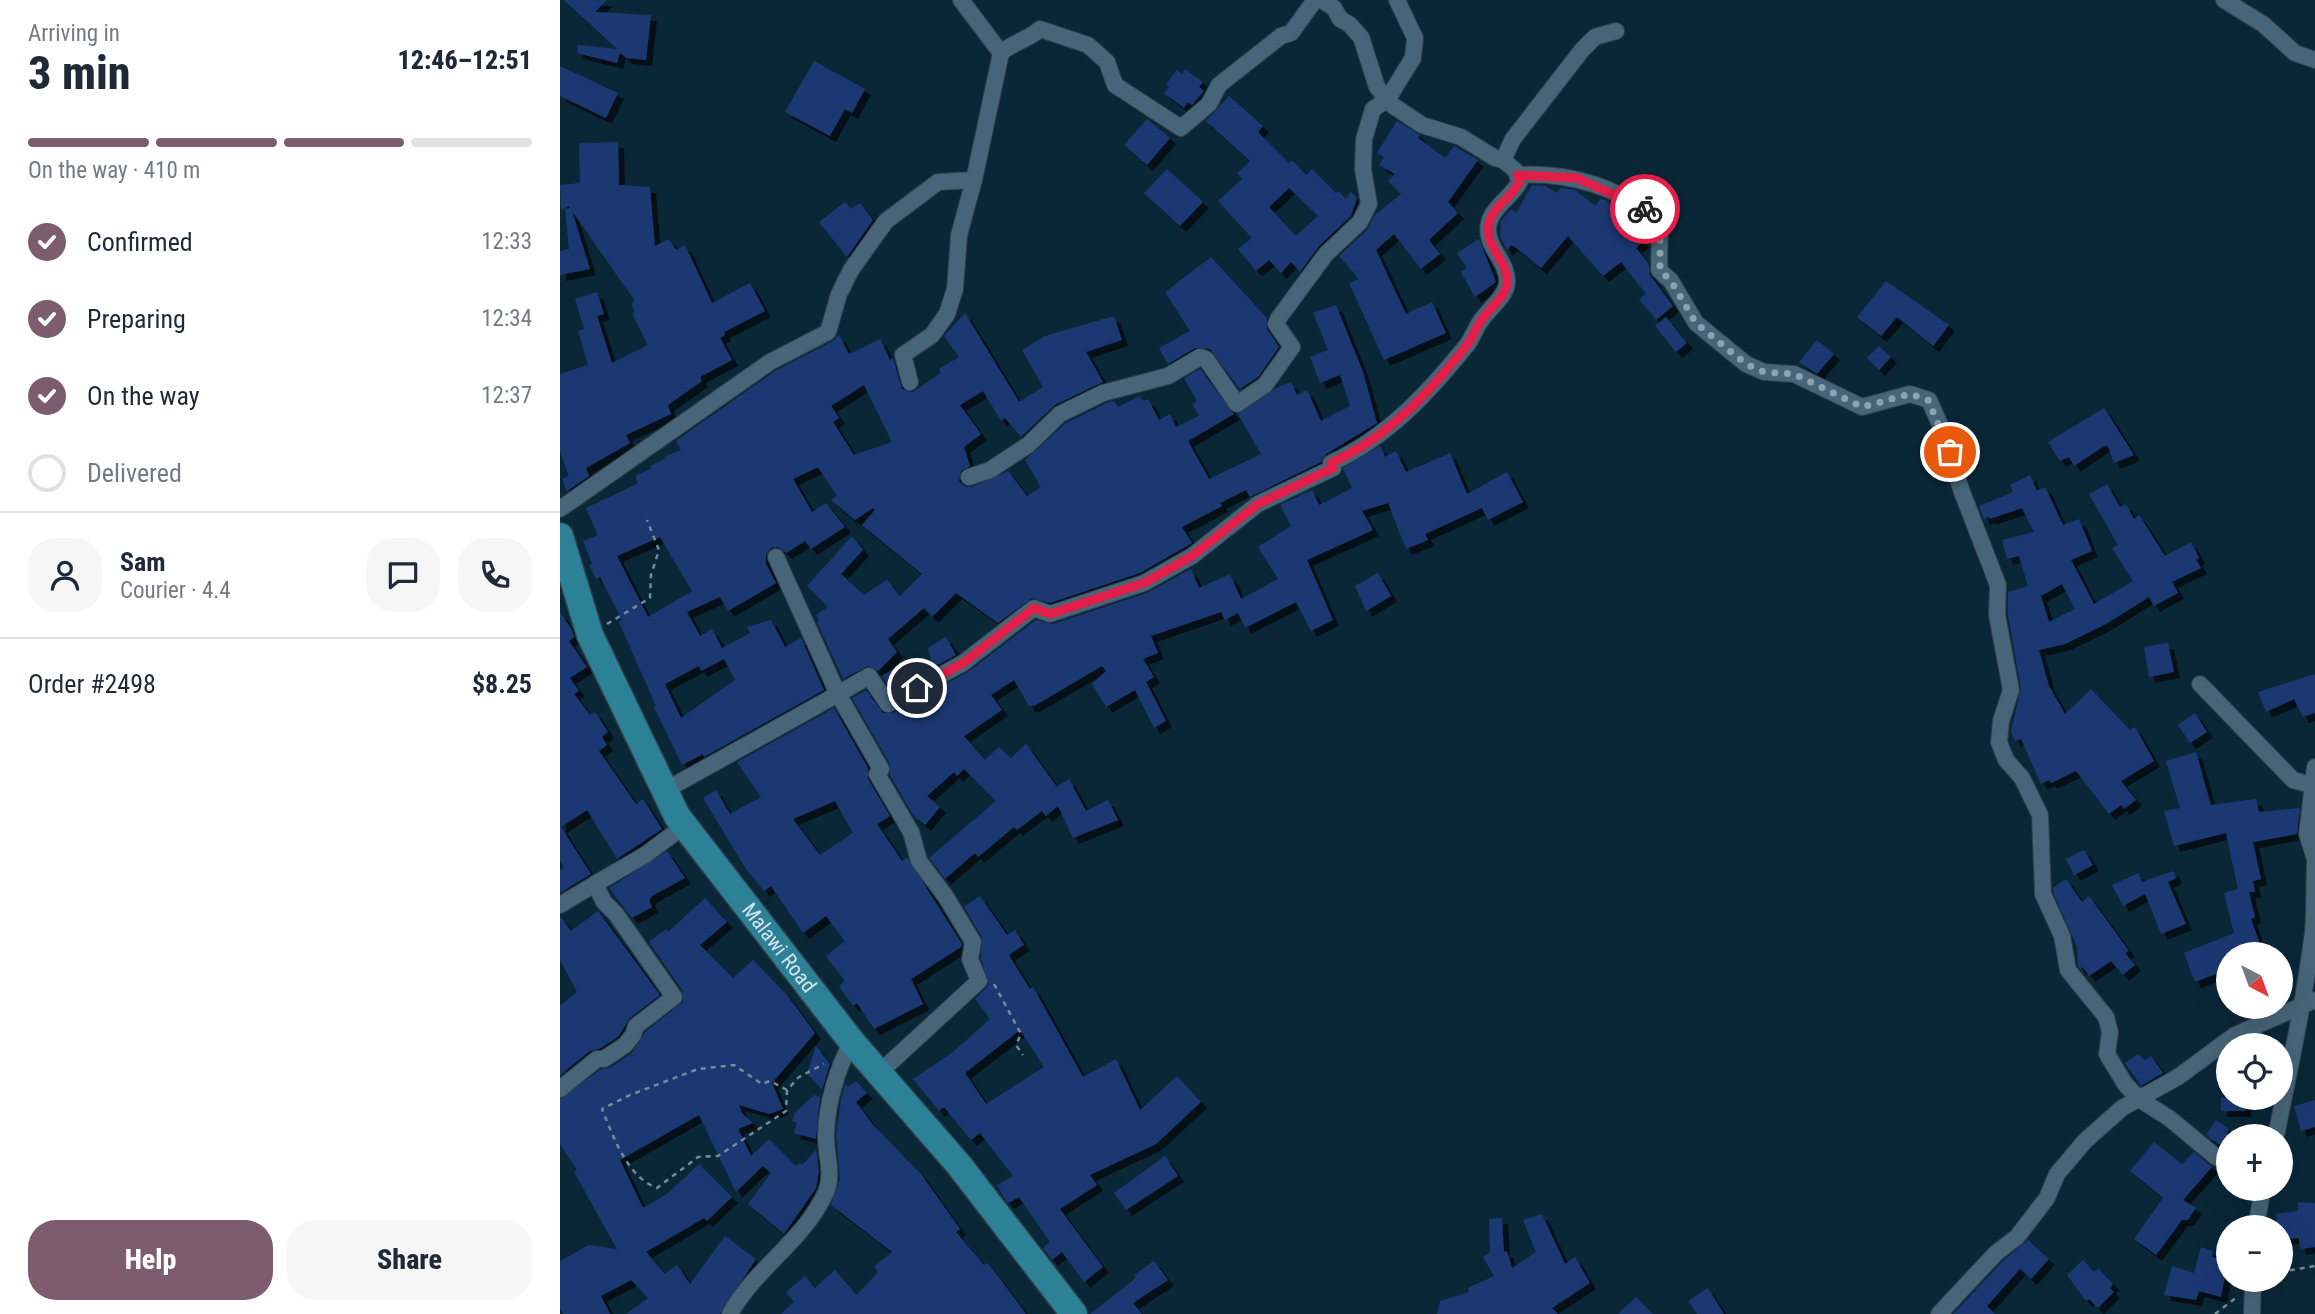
<!DOCTYPE html>
<html lang="en">
<head>
<meta charset="utf-8">
<style>
  body { margin:0; font-family:"Roboto Condensed",sans-serif; background:#f6f6f7; color:#1f2937; height:100vh; display:flex; flex-direction:column; font-size:26px; white-space:nowrap }
  * { box-sizing:border-box; margin:0 }
  p { font-size:23px; color:#747a83 }
  .icon { flex:none; width:38px; height:38px; fill:none; stroke:currentColor; stroke-width:2; stroke-linecap:round; stroke-linejoin:round }
  .map { position:relative; flex:1; overflow:hidden }
  .sheet { display:flex; flex-direction:column; background:#fff; width:560px }
  .sheet>* { flex:none }
  .needle { width:46px; rotate:139deg }
  .tools { position:absolute; left:1656px; top:942px; display:grid; gap:14px }
  .tools a { display:grid; place-items:center; width:77px; height:77px; border-radius:50%; background:#fff; box-shadow:0 7px 28px #0002; font-size:35px }
  .pin { position:absolute; display:grid; place-items:center; width:60px; height:60px; color:#fff; margin:-30px; border:4px solid #fff; border-radius:50%; box-shadow:0 2px 7px #0007 }
  .courier { position:absolute; display:grid; place-items:center; width:70px; height:70px; margin:-35px; border:5px solid #e11d48; border-radius:50%; background:#fff; color:#222; box-shadow:0 2px 9px #0007 }
  .head em { font-style:normal; font-weight:800 }
  .head div { display:flex; flex-direction:column-reverse }
  .head { display:flex; align-items:center; justify-content:space-between; height:119px; padding:0 28px }
  h1 { font-size:46px; font-weight:800; line-height:52px }
  .bar { display:grid; grid-template-columns:repeat(4,1fr); gap:10px 7px; align-content:center; height:84px; padding:0 28px }
  .bar i { height:9px; border-radius:5px; background:#e0e1e3 }
  .bar .on { background:#7d5c6f }
  .bar p { grid-column:span 4 }
  .line { display:flex; align-items:center; gap:18px; padding:0 28px; border-top:2px solid #e0e1e3 }
  .line div { flex:1 }
  .round { display:grid; place-items:center; flex:none; width:74px; height:74px; border-radius:28px; background:#f6f6f7 }
  ol { padding:0 28px; list-style:none }
  li { display:flex; align-items:center; gap:21px; height:77px }
  li p { margin-inline-start:auto }
  li .icon { padding:7px; border-radius:50%; background:#7d5c6f; color:#fff; stroke-width:4 }
  li:last-child { color:#747a83 }
  li i { width:38px; height:38px; border:4px solid #e0e1e3; border-radius:50% }
  .action { display:flex; gap:14px; margin-top:auto; padding:14px 28px }
  .action a { flex:1; height:80px; border-radius:28px; background:#7d5c6f; color:#fff; font-size:28px; font-weight:800; line-height:80px; text-align:center }
  .action a+a { background:#f6f6f7; color:#1f2937 }
  main { display:flex; flex:1; min-height:0 }
  .map>svg:first-child { display:block }
  .building { fill:#1c3872; fill-rule:evenodd; filter:url(#shadow) }
  .lines { fill:none; stroke-linecap:round; stroke-linejoin:round }
  .minor-casing { stroke:#2f3e4a; stroke-width:18 }
  .primary-casing { stroke:#2f3e4a; stroke-width:29 }
  .path { stroke:#758b99; stroke-width:2.5; stroke-dasharray:5 5; stroke-linecap:butt }
  .minor { stroke:#476478; stroke-width:16 }
  .primary { stroke:#2d8196; stroke-width:26 }
  .done { stroke:#8da2af; stroke-width:7; stroke-dasharray:0 12.6 }
  .route { stroke:#e11d48; stroke-width:9 }
  .labels { text-anchor:middle; stroke-width:7; stroke-linejoin:round; paint-order:stroke }
  .street-label { font-size:21px; fill:#d4e4ef; stroke:#021d2e }
</style>
</head>
<body>
<main>
<section class="sheet">
<div class="head"><div><h1>3 min</h1><p>Arriving in</p></div><em>12:46–12:51</em></div>
<div class="bar"><i class="on"></i><i class="on"></i><i class="on"></i><i></i><p>On the way · 410 m</p></div>
<ol>
<li><svg class="icon" aria-label="check" viewBox="0 0 24 24"><path d="M5 12l5 5 9-10"/></svg>Confirmed<p>12:33</p></li>
<li><svg class="icon" aria-label="check" viewBox="0 0 24 24"><path d="M5 12l5 5 9-10"/></svg>Preparing<p>12:34</p></li>
<li><svg class="icon" aria-label="check" viewBox="0 0 24 24"><path d="M5 12l5 5 9-10"/></svg>On the way<p>12:37</p></li>
<li><i></i>Delivered</li>
</ol>
<div class="line" style="height:126px"><a class="round"><svg class="icon" aria-label="person" viewBox="0 0 24 24"><circle cx="12" cy="8" r="4"/><path d="M4 21q1-7 8-7t8 7"/></svg></a><div><b>Sam</b><p>Courier · 4.4</p></div><a class="round"><svg class="icon" aria-label="chat" viewBox="0 0 24 24"><path d="M4 5h16v11H9l-5 4z"/></svg></a><a class="round"><svg class="icon" aria-label="phone" viewBox="0 0 24 24"><path d="M5 4h4l2 5-3 2q2 4 5 5l2-3 5 2v4C11 20 4 13 5 4z"/></svg></a></div>
<div class="line" style="height:91px"><div>Order #2498</div><b>$8.25</b></div>
<div class="action"><a>Help</a><a>Share</a></div>
</section>
<div class="map">
<svg width="1755" height="1314" viewBox="0 0 1755 1314">
  <defs>
    <filter id="shadow"><feDropShadow dx="6" dy="6" stdDeviation="0" flood-color="#0009"/></filter>
  </defs>
  <rect width="100%" height="100%" fill="#0a2738"/>
  <g class="building">
    <path d="M4,0H47L35,12L91,15L86,60L66,58L60,52L57,63L17,53L18,45L57,49Z"/>
    <path d="M254,61L305,89L292,113L285,109L270,136L225,112Z"/>
    <path d="M0,66L58,93L46,118L0,96Z"/>
    <path d="M625,69L643,82L639,87L644,91L632,105L628,102L624,108L604,93L609,87L606,84L617,70L622,74Z"/>
    <path d="M669,96L703,126L698,132L729,163L732,160L746,175L752,169L776,193L778,191L786,199L791,192L797,198L791,216L759,246L740,272L731,262L721,273L709,260L696,271L678,249L692,238L658,201L682,179L677,173L690,161L646,121ZM729,188L758,216L736,236L709,207Z"/>
    <path d="M587,119L610,138L587,165L564,145Z"/>
    <path d="M837,121L860,135L858,138L885,158L894,146L918,160L888,202L898,213L869,240L880,254L861,269L834,234L816,250L846,314L872,302L886,333L824,360L789,283L799,279L779,256L807,230L815,215L841,194L828,181L835,174L819,165L824,157L817,153Z"/>
    <path d="M58,142L59,185L90,187L95,246L109,239L116,250L125,245L152,303L190,283L205,311L164,332L165,335L160,338L172,360L140,377L142,381L108,405L111,414L66,435L70,443L26,468L29,476L7,491L2,479L9,476L0,452V374L28,365L18,331L24,329L15,299L37,292L44,314L37,316L52,363L88,345L72,313L75,312L71,303L75,301L12,211L30,269L0,275V251L9,249L5,209L10,208L9,206L1,210L0,185L20,183L19,143Z"/>
    <path d="M607,169L643,202L620,226L584,193Z"/>
    <path d="M972,185L985,186L997,193L1001,188L1015,190L1035,206L1041,199L1046,200L1072,225L1070,227L1083,241L1076,248L1089,264L1090,275L1113,306L1096,320L1079,299L1086,294L1061,262L1043,276L1008,236L981,268L955,247L951,245L947,250L940,236L941,221L951,209L956,213Z"/>
    <path d="M285,202L291,209L300,203L313,220L287,257L259,222Z"/>
    <path d="M919,239L936,282L915,297L901,272L907,268L897,253Z"/>
    <path d="M651,257L707,318V329L719,347L698,377L680,389L650,349L635,348L608,364L599,348L630,331L605,292Z"/>
    <path d="M1326,281L1389,325L1373,346L1337,317L1321,336L1297,317Z"/>
    <path d="M776,305L803,372L817,423L766,454L761,462L690,497L686,490L660,503L662,506L622,527L632,543L580,573L490,603L472,598L438,623L396,593L372,617L364,608L328,639L337,652L318,671L308,666L283,679L257,622L259,620L256,615L268,607L247,586L292,536L303,550L281,574L304,595L327,580L340,596L362,574L302,525L315,510L313,508L295,520L271,500L277,496L258,467L233,479L252,512L266,503L285,527L251,549L245,541L226,553L218,547L211,548L206,555V564L216,583L168,611L160,597L127,612L140,636L152,629L162,648L190,633L187,627L211,620L225,647L241,638L264,690L144,757L143,754L122,765L94,707L96,706L59,622L62,620L40,577L36,579L29,565L32,564L23,541L38,535L26,508L77,484L76,475L91,469L90,466L105,459L104,457L121,450L116,441L215,371L273,341L279,335L289,354L320,339L330,360L333,358L342,389L353,392L381,373L379,369L399,357L384,336L405,313L459,402L483,387L462,350L485,336L554,316L562,340L526,352L543,382L495,405L461,437L445,418L441,421L423,391L400,405L421,434L404,447L410,466L401,471L399,481L406,487H412L448,471L467,496L481,487L465,460L506,423L547,403L554,401L558,407L580,396L583,401L588,399L599,420L610,414L616,427L639,416L632,404L637,401L624,378L640,369L674,414L628,441L649,479L701,454L678,414L716,388L731,382L737,395L747,390L761,421L790,406L780,375L760,383L750,357L768,350L753,313ZM304,385L332,442L294,455L273,422L279,418L271,406ZM100,537L132,591L88,617L57,556ZM164,659L175,680L121,718L105,684L139,666L141,671Z"/>
    <path d="M1106,317L1127,343L1116,352L1095,326Z"/>
    <path d="M1257,340L1274,354L1257,374L1239,362Z"/>
    <path d="M1319,346L1331,357L1319,370L1307,358Z"/>
    <path d="M1544,408L1574,455L1554,463L1548,446H1544L1514,466L1509,457L1500,461L1488,442Z"/>
    <path d="M820,446L825,457L836,451L846,472L890,453L907,494L947,472L963,502L928,520L922,508L865,534L868,540L846,549L828,503L802,511L813,530L747,560L773,620L751,631L736,602L685,628L678,613L665,620L661,612L591,636L598,653L583,659L594,677L586,682L606,721L594,728L575,690L546,707L532,684L546,671L542,666L474,706H469L454,680L431,695L442,710L404,736L425,760L439,747L451,758L466,744L497,787L509,779L526,811L548,800L558,820L513,838L498,806L486,816L482,811L457,830L454,827L418,857L415,853L385,879L369,858L436,801L404,769L397,776L394,772L367,796L380,807L365,825L353,815L330,775V764L292,698L306,690L323,713H332L408,672L476,620L493,624L587,593L631,569L639,588L670,574L681,599L718,579L698,547L731,526L720,505L752,490L759,505L792,488L783,468Z"/>
    <path d="M1470,475L1477,491L1485,487L1503,525L1519,519L1532,551L1511,560L1534,604L1573,581L1552,548L1558,545L1529,494L1547,484L1560,507L1566,504L1574,519L1579,515L1605,556L1631,542L1639,558L1636,559L1641,568L1612,582L1618,593L1594,606L1589,597L1546,624L1505,644L1479,650L1489,686L1505,714L1531,689L1570,730L1575,727L1594,761L1561,781L1576,800L1564,809L1561,805L1549,814L1516,771L1491,783L1489,780L1481,784L1461,739L1455,741L1451,731L1461,689L1448,614V592L1468,586L1459,556L1447,559L1442,540L1474,532L1462,508L1430,519L1429,517L1424,519L1419,506L1453,492L1450,485ZM1502,584L1515,609L1489,622L1481,596Z"/>
    <path d="M818,573L831,596L806,611L795,586Z"/>
    <path d="M0,612L12,630L14,637L9,641L27,667L10,678L19,691L14,694L30,715L35,712L48,732L42,737L47,745L39,751L76,804L83,799L102,829L57,859L27,810L1,827L31,874L0,893V870L4,868L0,860Z"/>
    <path d="M386,637L396,655L331,690L322,676L344,662L349,669L371,660L368,648Z"/>
    <path d="M1608,643L1614,672L1589,677L1584,647Z"/>
    <path d="M1755,674V713L1743,717L1734,699L1706,712L1698,692Z"/>
    <path d="M274,708L308,768V779L330,816L317,824L342,861L347,857L402,944L401,947L351,979L363,1004L314,1029L297,1003L293,1006L279,986L285,981L266,956L285,941L266,916L243,933L211,886L204,891L186,869L143,798L156,790L170,814L201,797L177,762ZM275,801L293,833L260,855L233,819Z"/>
    <path d="M1635,713L1647,732L1630,743L1618,725Z"/>
    <path d="M1636,752L1651,805L1696,799L1699,812L1740,808L1737,834L1693,842L1701,879L1693,881L1695,892H1689L1695,917L1691,919L1700,944L1668,954V969L1635,982L1624,953L1674,933L1664,893L1678,889L1666,833L1614,846L1604,811L1620,808L1606,761Z"/>
    <path d="M1524,850L1533,865L1514,875L1506,859Z"/>
    <path d="M107,851L125,878L92,896L89,900L92,907L72,918L49,888Z"/>
    <path d="M1613,871L1616,878L1608,882L1626,924L1601,934L1585,894L1563,906L1552,885L1578,873L1582,882Z"/>
    <path d="M1506,879L1522,902L1529,896L1569,951L1565,953L1575,965L1563,975L1551,961L1529,976L1523,967L1520,969L1518,966L1517,947L1493,892V888Z"/>
    <path d="M420,896L447,935L455,930L464,945L450,954V957L470,989L473,987L523,1077L556,1059L580,1110L617,1076L641,1102L596,1144L530,1175L537,1185L500,1209L543,1267L524,1282L502,1252L492,1260L483,1248L490,1242L459,1197L448,1203L444,1198L437,1185L453,1176L420,1133L411,1140L384,1107L379,1111L353,1079L393,1052L430,1019L415,999L429,985L421,958L422,937L404,907ZM460,1030L484,1067L426,1104L405,1073Z"/>
    <path d="M145,898L167,922L140,945L173,978L193,960L227,995L255,1033L212,1083L223,1109L209,1114L179,1105L182,1113L193,1123L178,1129L191,1156L209,1139L236,1166L240,1163L242,1165L256,1150L259,1171L256,1188L224,1234L188,1204L211,1173L203,1166L176,1192L139,1115L60,1160L83,1208L107,1194L139,1164L172,1197L147,1221L144,1218L86,1252L105,1274L117,1265L130,1284L165,1236L196,1259L160,1314H66L88,1298L71,1280L41,1296L50,1314H3L0,1308V1261L29,1245L57,1249L14,1172L17,1170L0,1144V1099L41,1069L50,1068L71,1054L85,1032L123,1002V991L89,942L106,929L108,932Z"/>
    <path d="M38,911L100,995L70,1018L58,1037L41,1048L30,1051L0,1075V1006L17,992L0,960V916L11,931Z"/>
    <path d="M256,1046L270,1064L262,1090L247,1073Z"/>
    <path d="M1578,1054L1585,1060L1591,1056L1603,1073L1581,1086L1565,1063Z"/>
    <path d="M296,1081L307,1093L296,1102L314,1126L361,1174L400,1229L396,1232L424,1265L427,1263L438,1276L466,1314H221L234,1302L226,1292L245,1276L255,1288L275,1270L297,1295L318,1272L314,1267L332,1252L271,1205L280,1179L276,1134L281,1100L285,1084L288,1087Z"/>
    <path d="M254,1095L260,1097L256,1139L234,1133L237,1123L232,1121L234,1114Z"/>
    <path d="M1661,1097H1686L1685,1111H1661Z"/>
    <path d="M1755,1100V1127L1741,1131L1734,1106Z"/>
    <path d="M1656,1120L1668,1128V1151L1646,1135Z"/>
    <path d="M1594,1142L1622,1164L1634,1152L1652,1167L1623,1200L1636,1208L1628,1220H1622L1596,1255L1574,1239L1603,1198L1570,1171Z"/>
    <path d="M605,1156L618,1176L566,1210L554,1193Z"/>
    <path d="M1738,1202L1755,1203V1247L1740,1249L1739,1238L1720,1239L1716,1214L1738,1211Z"/>
    <path d="M982,1214L1005,1264L1015,1257L1030,1283L992,1308L998,1314H877L880,1301L909,1292L908,1288L934,1276L923,1257L930,1252L929,1219L942,1218L944,1252L947,1251L952,1268L976,1252L963,1220Z"/>
    <path d="M1468,1240L1489,1259L1471,1279L1460,1269L1427,1306L1435,1314H1393L1443,1261Z"/>
    <path d="M1641,1247L1653,1251L1652,1257L1668,1261L1661,1297L1639,1291L1636,1300L1604,1295L1612,1266L1634,1273Z"/>
    <path d="M1523,1260L1534,1272L1538,1268L1553,1284L1550,1288L1554,1292L1538,1308L1529,1299L1526,1301L1507,1275Z"/>
    <path d="M594,1261L608,1280L573,1303L582,1314H530L576,1278L574,1275Z"/>
    <path d="M1148,1288L1164,1314H1137L1128,1301Z"/>
    <path d="M1076,1297L1093,1314H1058Z"/>
  </g>
  <g class="lines">
    <g class="minor-casing">
      <g id="minor">
        <path d="M762,0L774,8L780,19L789,24L801,37L817,87L832,105L862,125L901,137L935,158L943,160"/>
        <path d="M1664,0L1703,24L1735,53L1755,60"/>
        <path d="M441,53C453,42 468,40 480,29L528,45L547,62L555,85L621,128L649,104L659,85L721,36L731,33L755,0"/>
        <path d="M957,175C1008,172 1064,187 1100,224L1099,270L1111,281L1136,323L1186,364L1204,372L1234,374L1302,407L1350,394L1369,400L1381,427L1402,492L1438,585L1437,615L1451,690L1441,721L1439,742L1446,760L1462,778L1480,815L1483,894L1502,936L1508,970L1546,1017L1550,1032L1547,1054L1565,1084L1579,1099L1609,1118L1656,1157L1668,1162"/>
        <path d="M350,382L343,355L372,335L387,314L395,289L399,235L414,180L441,53L401,0"/>
        <path d="M409,477L430,470L468,445L500,414L543,393L608,376L640,357L646,359L677,404L705,385L732,347L716,324L718,319L766,254L800,222L809,204L803,169L804,139L813,109L827,100L853,58L855,38L837,0"/>
        <path d="M0,509L210,362L268,332L279,294L291,270L326,221L378,182L414,180"/>
        <path d="M1640,684L1733,780L1751,785"/>
        <path d="M1755,767L1747,834L1755,859"/>
        <path d="M104,791L278,694L216,557"/>
        <path d="M0,905L35,884"/>
        <path d="M319,1073L419,981L410,959L413,942L386,897L359,861L351,832L317,774L321,769L278,694L309,676L328,704L403,663L474,608L490,614L584,583L632,556L698,504L773,468L771,463C828,437 868,393 907,345C913,337 916,326 923,318C930,308 946,296 947,283C949,261 923,246 929,223C933,206 953,196 960,181L956,171L943,160L953,139L1022,50L1035,37L1056,31"/>
        <path d="M0,1089L37,1059H44L65,1045L73,1035L76,1026L114,997L56,914L44,902L35,884L85,855L124,826"/>
        <path d="M1716,1136C1730,1068 1744,1001 1753,932C1755,909 1754,885 1755,862"/>
        <path d="M1696,1227L1703,1188"/>
        <path d="M170,1314C195,1268 244,1241 266,1192C274,1173 265,1154 266,1134C267,1103 277,1068 292,1042"/>
        <path d="M1379,1314L1436,1253L1457,1237L1487,1198L1497,1174L1525,1141L1562,1108L1618,1077L1675,1035L1755,1000"/>
        <path d="M1692,1314L1693,1279"/>
      </g>
    </g>
    <g class="primary-casing">
      <g id="primary">
        <path id="s1" d="M0,536L30,635L117,816L292,1042L399,1165L514,1314"/>
      </g>
    </g>
    <g class="path">
      <path d="M47,624L90,598L91,575L99,550L87,520"/>
      <path d="M434,984L461,1034L456,1045L463,1055"/>
      <path d="M227,1090L210,1081L202,1084L174,1065L138,1069L70,1095L42,1109C53,1136 67,1177 97,1188L138,1157L158,1156L226,1111L227,1090L239,1077L264,1064"/>
      <path d="M1720,1272L1755,1266"/>
      <path d="M1655,1314L1677,1297"/>
    </g>
    <use href="#minor" class="minor"/>
    <use href="#primary" class="primary"/>
  </g>
  <g class="lines">
    <path class="done" d="M1085,209L1100,224V270L1111,281L1136,323L1186,364L1204,372L1234,374L1302,407L1350,394L1368,400L1390,452"/>
    <path class="route" d="M357,688L403,663L474,608L490,614L584,583L632,556L698,504L773,468L771,463C828,437 868,394 907,345C913,337 916,326 923,318C930,308 946,296 947,283C949,261 923,246 929,223C933,206 953,197 960,181L957,175L1017,178L1085,209"/>
  </g>
  <g class="labels">
    <g class="street-label">
      <text dy="7" stroke="none"><textPath href="#s1" startOffset="471">Malawi Road</textPath></text>
    </g>
  </g>
</svg>
<div class="tools">
<a><svg class="needle" viewBox="-14 -14 28 28"><path d="M0-13l5 13h-10z" fill="#e53935"/><path d="M0 13l5-13h-10z" fill="#747a83"/></svg></a>
<a><svg class="icon" aria-label="locate" viewBox="0 0 24 24"><circle cx="12" cy="12" r="6"/><path d="M12 2v4M12 18v4M2 12h4M18 12h4"/></svg></a>
<a>+</a>
<a>−</a>
</div>
<div class="pin" style="left:1390px;top:452px;background:#ea580c"><svg class="icon" aria-label="bag" viewBox="0 0 24 24"><path d="M5 8h14l-1 12H6zM9 8a3 3 0 0 1 6 0"/></svg></div>
<div class="pin" style="left:357px;top:688px;background:#1f2937"><svg class="icon" aria-label="home" viewBox="0 0 24 24"><path d="M3 11l9-7 9 7M6 9v11h12V9"/></svg></div>
<div class="courier" style="left:1085px;top:209px"><svg class="icon" aria-label="bike" viewBox="0 0 24 24"><circle cx="6" cy="16" r="4"/><circle cx="18" cy="16" r="4"/><path d="M6 16l4-8h5l3 8M10 8l3 8H6M13 5h3"/></svg></div>
</div>
</main>
</body>
</html>
